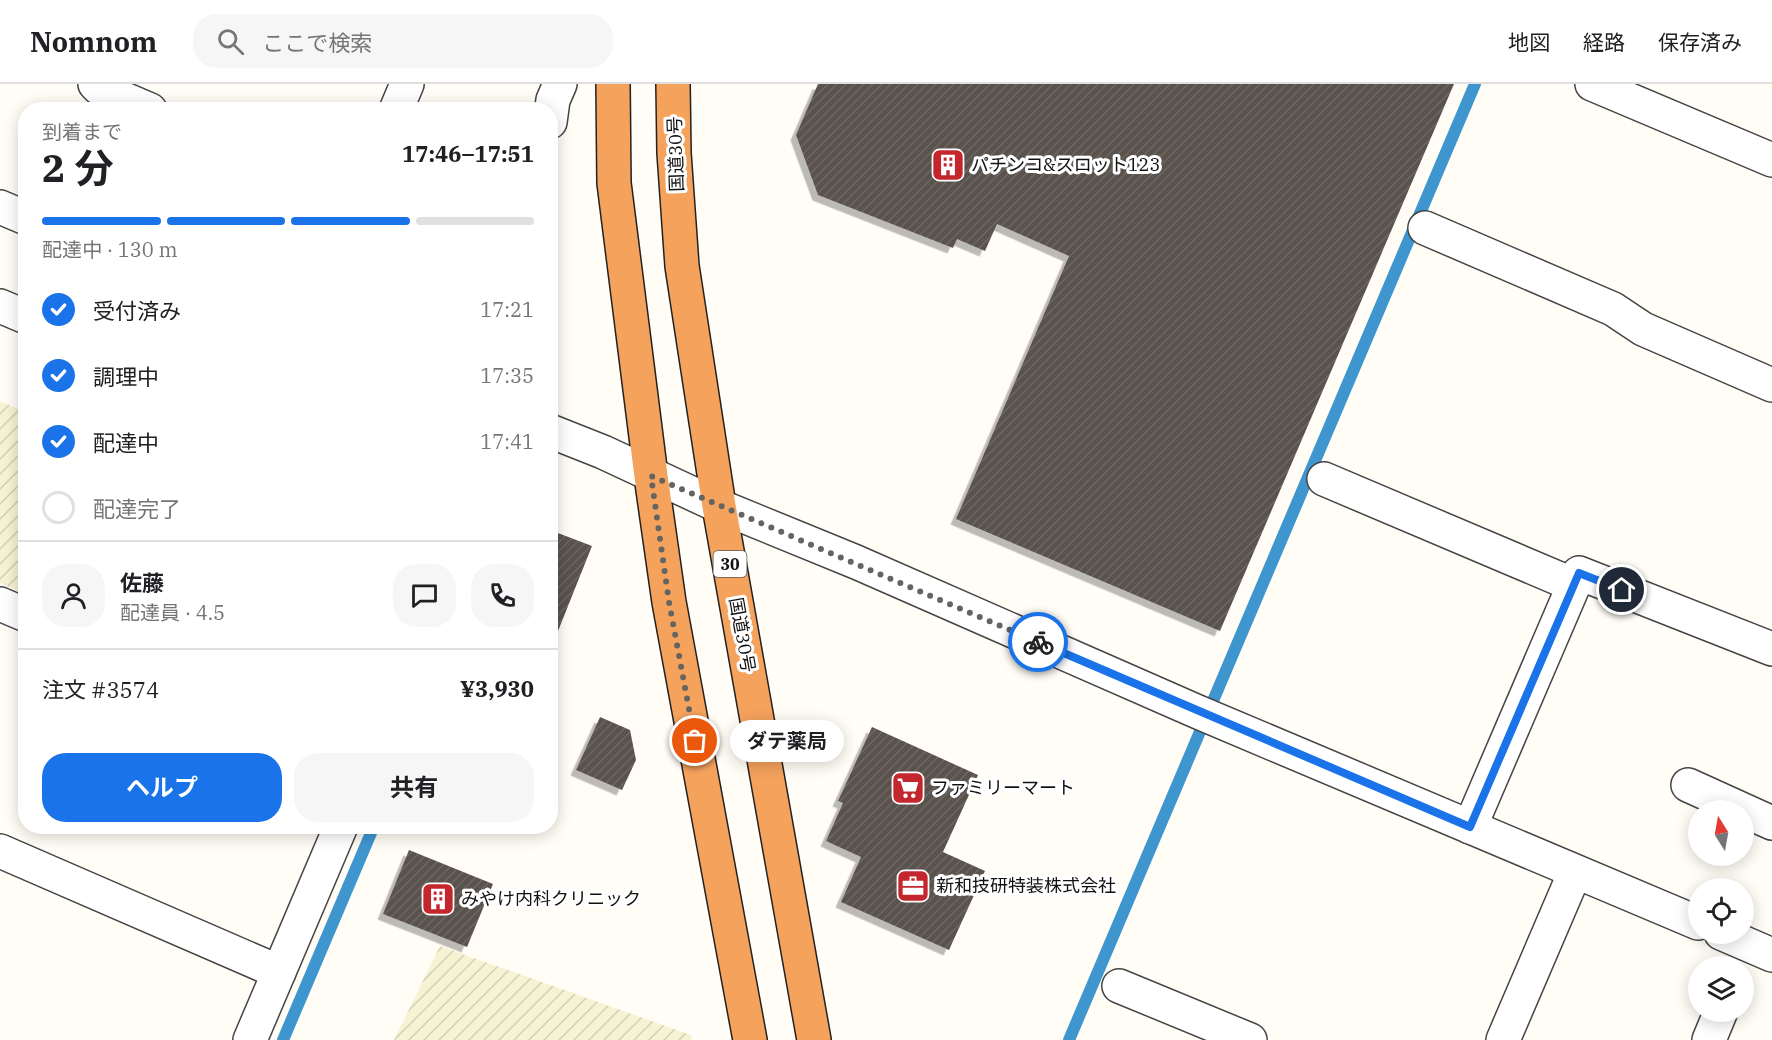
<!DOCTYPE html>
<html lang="ja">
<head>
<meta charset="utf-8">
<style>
  body { margin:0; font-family:"IBM Plex Serif","Noto Sans JP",serif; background:#f6f6f6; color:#202124; height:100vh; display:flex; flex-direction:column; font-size:22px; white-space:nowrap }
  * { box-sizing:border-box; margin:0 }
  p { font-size:20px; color:#757577 }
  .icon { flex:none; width:33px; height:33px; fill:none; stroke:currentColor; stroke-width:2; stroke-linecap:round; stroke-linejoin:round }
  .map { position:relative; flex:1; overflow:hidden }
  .side { position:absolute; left:18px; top:18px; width:540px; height:732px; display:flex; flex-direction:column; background:#fff; border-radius:24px; box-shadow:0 3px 15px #0003 }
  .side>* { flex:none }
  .needle { width:39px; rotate:349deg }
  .tools { position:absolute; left:1688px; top:716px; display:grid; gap:12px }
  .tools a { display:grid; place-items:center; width:66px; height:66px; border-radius:50%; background:#fff; box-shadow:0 3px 15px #0003; font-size:30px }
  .pin { position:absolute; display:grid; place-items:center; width:51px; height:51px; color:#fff; margin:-26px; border:3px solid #fff; border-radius:50%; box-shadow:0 2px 6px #0007 }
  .courier { position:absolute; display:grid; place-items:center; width:60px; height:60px; margin:-30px; border:4px solid #1a73e8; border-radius:50%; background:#fff; color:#222; box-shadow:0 2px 8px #0007 }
  .bubble { position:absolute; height:42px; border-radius:21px; background:#fff; box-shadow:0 3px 15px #0003; font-size:20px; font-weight:700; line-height:42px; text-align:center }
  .overview em { font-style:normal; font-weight:700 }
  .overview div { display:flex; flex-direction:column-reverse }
  .overview { display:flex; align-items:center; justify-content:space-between; height:102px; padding:0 24px }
  h1 { font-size:39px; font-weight:700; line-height:45px }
  .bar { display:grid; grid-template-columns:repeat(4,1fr); gap:9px 6px; align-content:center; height:72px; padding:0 24px }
  .bar i { height:8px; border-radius:4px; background:#e0e0e0 }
  .bar .active { background:#1a73e8 }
  .bar p { grid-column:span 4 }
  .line { display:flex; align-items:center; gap:15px; padding:0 24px; border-top:2px solid #e0e0e0 }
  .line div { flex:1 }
  .round { display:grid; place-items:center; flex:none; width:63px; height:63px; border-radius:24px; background:#f6f6f6 }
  ol { padding:0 24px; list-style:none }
  li { display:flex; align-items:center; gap:18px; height:66px }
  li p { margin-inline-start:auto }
  li .icon { padding:6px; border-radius:50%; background:#1a73e8; color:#fff; stroke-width:4 }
  li:last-child { color:#757577 }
  li i { width:33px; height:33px; border:3px solid #e0e0e0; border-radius:50% }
  .button { display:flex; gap:12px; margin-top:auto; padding:12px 24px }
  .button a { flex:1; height:69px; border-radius:24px; background:#1a73e8; color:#fff; font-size:24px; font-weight:700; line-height:69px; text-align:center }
  .button a+a { background:#f6f6f6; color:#202124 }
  header { display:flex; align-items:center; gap:36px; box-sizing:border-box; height:84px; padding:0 30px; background:#fff; border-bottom:2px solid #e0e0e0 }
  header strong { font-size:28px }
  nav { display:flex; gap:33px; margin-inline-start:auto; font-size:21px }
  .search { width:420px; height:54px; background:#f6f6f6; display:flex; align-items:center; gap:15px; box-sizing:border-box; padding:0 21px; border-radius:24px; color:#757577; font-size:22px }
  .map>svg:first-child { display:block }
  .farmland { fill:url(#farmland-furrows) }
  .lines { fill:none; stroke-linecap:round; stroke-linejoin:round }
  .stream { stroke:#3f96cf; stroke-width:12 }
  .building { fill:url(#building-hatch); filter:url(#shadow) }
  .street-casing { stroke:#444; stroke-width:36 }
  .highway-casing { stroke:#222; stroke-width:36 }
  .street { stroke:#fff; stroke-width:33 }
  .highway { stroke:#f5a25d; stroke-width:33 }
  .done { stroke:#646461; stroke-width:6; stroke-dasharray:0 10.8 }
  .route { stroke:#1a73e8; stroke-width:8 }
  .labels { text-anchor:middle; stroke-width:6; stroke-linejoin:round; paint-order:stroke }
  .shield { fill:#fff; stroke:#585858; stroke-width:1.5 }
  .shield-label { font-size:16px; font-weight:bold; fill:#111 }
  .street-label { font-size:18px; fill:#111; stroke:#fff }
  .poi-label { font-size:18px; fill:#111; stroke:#fff; text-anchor:start }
</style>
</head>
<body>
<header>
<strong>Nomnom</strong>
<div class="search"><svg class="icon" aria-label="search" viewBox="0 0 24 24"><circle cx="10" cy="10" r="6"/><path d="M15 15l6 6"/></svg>ここで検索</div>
<nav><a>地図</a><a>経路</a><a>保存済み</a></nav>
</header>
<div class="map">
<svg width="1772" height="956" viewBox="0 0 1772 956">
  <defs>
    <pattern id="farmland-furrows" width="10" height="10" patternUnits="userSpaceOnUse" patternTransform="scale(1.5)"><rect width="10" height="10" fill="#f6f3d4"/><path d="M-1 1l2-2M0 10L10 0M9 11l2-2" fill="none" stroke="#d2cfb5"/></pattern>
    <pattern id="building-hatch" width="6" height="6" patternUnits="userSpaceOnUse" patternTransform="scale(1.5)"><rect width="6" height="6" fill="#5a524d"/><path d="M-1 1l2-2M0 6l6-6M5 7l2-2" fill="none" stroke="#6d6662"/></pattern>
    <filter id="shadow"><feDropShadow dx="-5.5" dy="5.5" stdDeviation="0" flood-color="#0004"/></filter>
  </defs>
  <rect width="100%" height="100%" fill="#fffdf5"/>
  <g class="farmland">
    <path d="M0,317L25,328V510L0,499Z"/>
    <path d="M440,862L691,951L692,956H394Z"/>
  </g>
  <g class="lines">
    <g class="stream">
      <path d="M283,956L374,742"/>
      <path d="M1069,956L1475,0"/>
    </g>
  </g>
  <g class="building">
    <path d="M818,0H1454L1220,547L956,435L1069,172L997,140L985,167L957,155L953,164L818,111L796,51Z"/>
    <path d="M550,446L592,462L552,562H550Z"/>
    <path d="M600,633L630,646L636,676L622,706L576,686Z"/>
    <path d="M872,643L978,691L943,768L985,787L949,866L841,818L861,773L826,757L843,719L838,717Z"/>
    <path d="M409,766L493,800L467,863L383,830Z"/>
  </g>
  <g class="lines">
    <g class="street-casing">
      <g id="street">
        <path d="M95,0L99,4L150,26"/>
        <path d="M1592,0L1772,76"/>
        <path d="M396,26L407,0"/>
        <path d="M550,38L553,16L560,0"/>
        <path d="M0,123L26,134"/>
        <path d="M1425,144L1613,225L1643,245L1772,301"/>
        <path d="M0,222L26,233"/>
        <path d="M550,347L603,368L719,422L856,478L1198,628L1698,839"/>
        <path d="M1324,395L1574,501"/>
        <path d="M0,520L26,531"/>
        <path d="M1688,701L1772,739"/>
        <path d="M1470,743L1579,489L1772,565"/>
        <path d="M0,767L279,888"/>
        <path d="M1721,849L1772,871"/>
        <path d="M1119,902L1250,956"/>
        <path d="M250,956L341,742"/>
        <path d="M1503,956L1575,788"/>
        <path d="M1709,956L1721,927"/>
      </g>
    </g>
    <g class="highway-casing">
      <g id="highway">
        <path d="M613,0L614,99L651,392L669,518L750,956"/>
        <path d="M673,0L674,69L682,182L719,422L814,956"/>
      </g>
    </g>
    <use href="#street" class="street"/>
    <use href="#highway" class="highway"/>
  </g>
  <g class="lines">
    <path class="done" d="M695,657L669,518L651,392L1038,558"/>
    <path class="route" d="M1038,558L1470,743L1579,489L1622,506"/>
  </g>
  <defs>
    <g id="building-square" transform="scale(1.725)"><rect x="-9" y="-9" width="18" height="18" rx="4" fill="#c4262e" stroke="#fff"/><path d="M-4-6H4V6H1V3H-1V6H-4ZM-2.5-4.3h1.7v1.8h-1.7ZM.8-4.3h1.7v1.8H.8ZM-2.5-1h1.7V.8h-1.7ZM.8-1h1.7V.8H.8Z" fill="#fff"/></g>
    <g id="supermarket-square" transform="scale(1.725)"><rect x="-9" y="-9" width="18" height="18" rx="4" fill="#c4262e" stroke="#fff"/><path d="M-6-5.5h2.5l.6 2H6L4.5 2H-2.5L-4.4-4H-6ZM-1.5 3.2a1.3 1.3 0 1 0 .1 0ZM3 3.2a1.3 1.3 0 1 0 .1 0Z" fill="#fff"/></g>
    <g id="office-square" transform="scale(1.725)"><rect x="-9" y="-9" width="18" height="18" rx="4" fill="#c4262e" stroke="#fff"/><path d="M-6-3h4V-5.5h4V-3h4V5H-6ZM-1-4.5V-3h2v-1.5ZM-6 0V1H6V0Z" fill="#fff"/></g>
  </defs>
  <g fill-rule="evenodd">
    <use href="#building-square" x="948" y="81"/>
    <use href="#supermarket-square" x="908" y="704"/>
    <use href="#office-square" x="913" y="802"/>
    <use href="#building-square" x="438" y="815"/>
  </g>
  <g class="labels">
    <rect class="shield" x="713.5" y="467" width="33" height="26" rx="4.5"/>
    <g class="shield-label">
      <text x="730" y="486">30</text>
    </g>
    <g class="street-label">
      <text transform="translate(676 70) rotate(-92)" y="6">国道30号</text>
      <text transform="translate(742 551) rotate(80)" y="6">国道30号</text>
    </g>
    <g class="poi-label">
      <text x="971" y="87">パチンコ&amp;スロット123</text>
      <text x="931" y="710">ファミリーマート</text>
      <text x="936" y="808">新和技研特装株式会社</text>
      <text x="461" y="821">みやけ内科クリニック</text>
    </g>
  </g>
</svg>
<div class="tools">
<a><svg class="needle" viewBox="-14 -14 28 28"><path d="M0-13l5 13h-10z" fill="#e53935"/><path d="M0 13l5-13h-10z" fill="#757577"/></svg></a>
<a><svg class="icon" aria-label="locate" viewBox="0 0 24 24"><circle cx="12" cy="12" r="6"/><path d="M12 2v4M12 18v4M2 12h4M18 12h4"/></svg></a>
<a><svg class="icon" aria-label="layers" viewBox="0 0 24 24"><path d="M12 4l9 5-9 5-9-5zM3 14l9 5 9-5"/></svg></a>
</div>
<div class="pin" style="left:695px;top:657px;background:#ea580c"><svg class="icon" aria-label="bag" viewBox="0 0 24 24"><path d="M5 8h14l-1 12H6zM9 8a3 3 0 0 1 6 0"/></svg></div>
<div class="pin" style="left:1622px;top:506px;background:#1f2937"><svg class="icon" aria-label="home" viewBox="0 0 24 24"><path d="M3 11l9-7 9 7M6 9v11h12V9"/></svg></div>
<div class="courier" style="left:1038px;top:558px"><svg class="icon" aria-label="bike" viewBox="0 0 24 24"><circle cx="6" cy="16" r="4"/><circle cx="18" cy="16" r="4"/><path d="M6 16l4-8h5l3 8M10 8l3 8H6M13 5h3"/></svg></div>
<div class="bubble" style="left:730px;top:636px;width:114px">ダテ薬局</div>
<section class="side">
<div class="overview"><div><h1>2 分</h1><p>到着まで</p></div><em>17:46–17:51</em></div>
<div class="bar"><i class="active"></i><i class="active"></i><i class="active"></i><i></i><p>配達中 · 130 m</p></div>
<ol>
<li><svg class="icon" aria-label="check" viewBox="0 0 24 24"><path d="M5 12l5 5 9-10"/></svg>受付済み<p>17:21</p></li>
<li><svg class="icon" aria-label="check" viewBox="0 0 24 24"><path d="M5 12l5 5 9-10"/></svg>調理中<p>17:35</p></li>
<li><svg class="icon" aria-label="check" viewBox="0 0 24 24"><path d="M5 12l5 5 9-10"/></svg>配達中<p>17:41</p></li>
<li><i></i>配達完了</li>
</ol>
<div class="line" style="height:108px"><a class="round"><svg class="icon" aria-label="person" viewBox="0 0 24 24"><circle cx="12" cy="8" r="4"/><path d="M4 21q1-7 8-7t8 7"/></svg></a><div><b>佐藤</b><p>配達員 · 4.5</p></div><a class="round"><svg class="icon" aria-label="chat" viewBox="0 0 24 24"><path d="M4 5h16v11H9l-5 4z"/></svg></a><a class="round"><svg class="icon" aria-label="phone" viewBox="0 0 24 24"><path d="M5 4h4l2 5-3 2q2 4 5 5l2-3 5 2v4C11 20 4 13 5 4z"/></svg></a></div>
<div class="line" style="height:78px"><div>注文 #3574</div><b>¥3,930</b></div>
<div class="button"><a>ヘルプ</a><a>共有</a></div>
</section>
</div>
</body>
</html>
